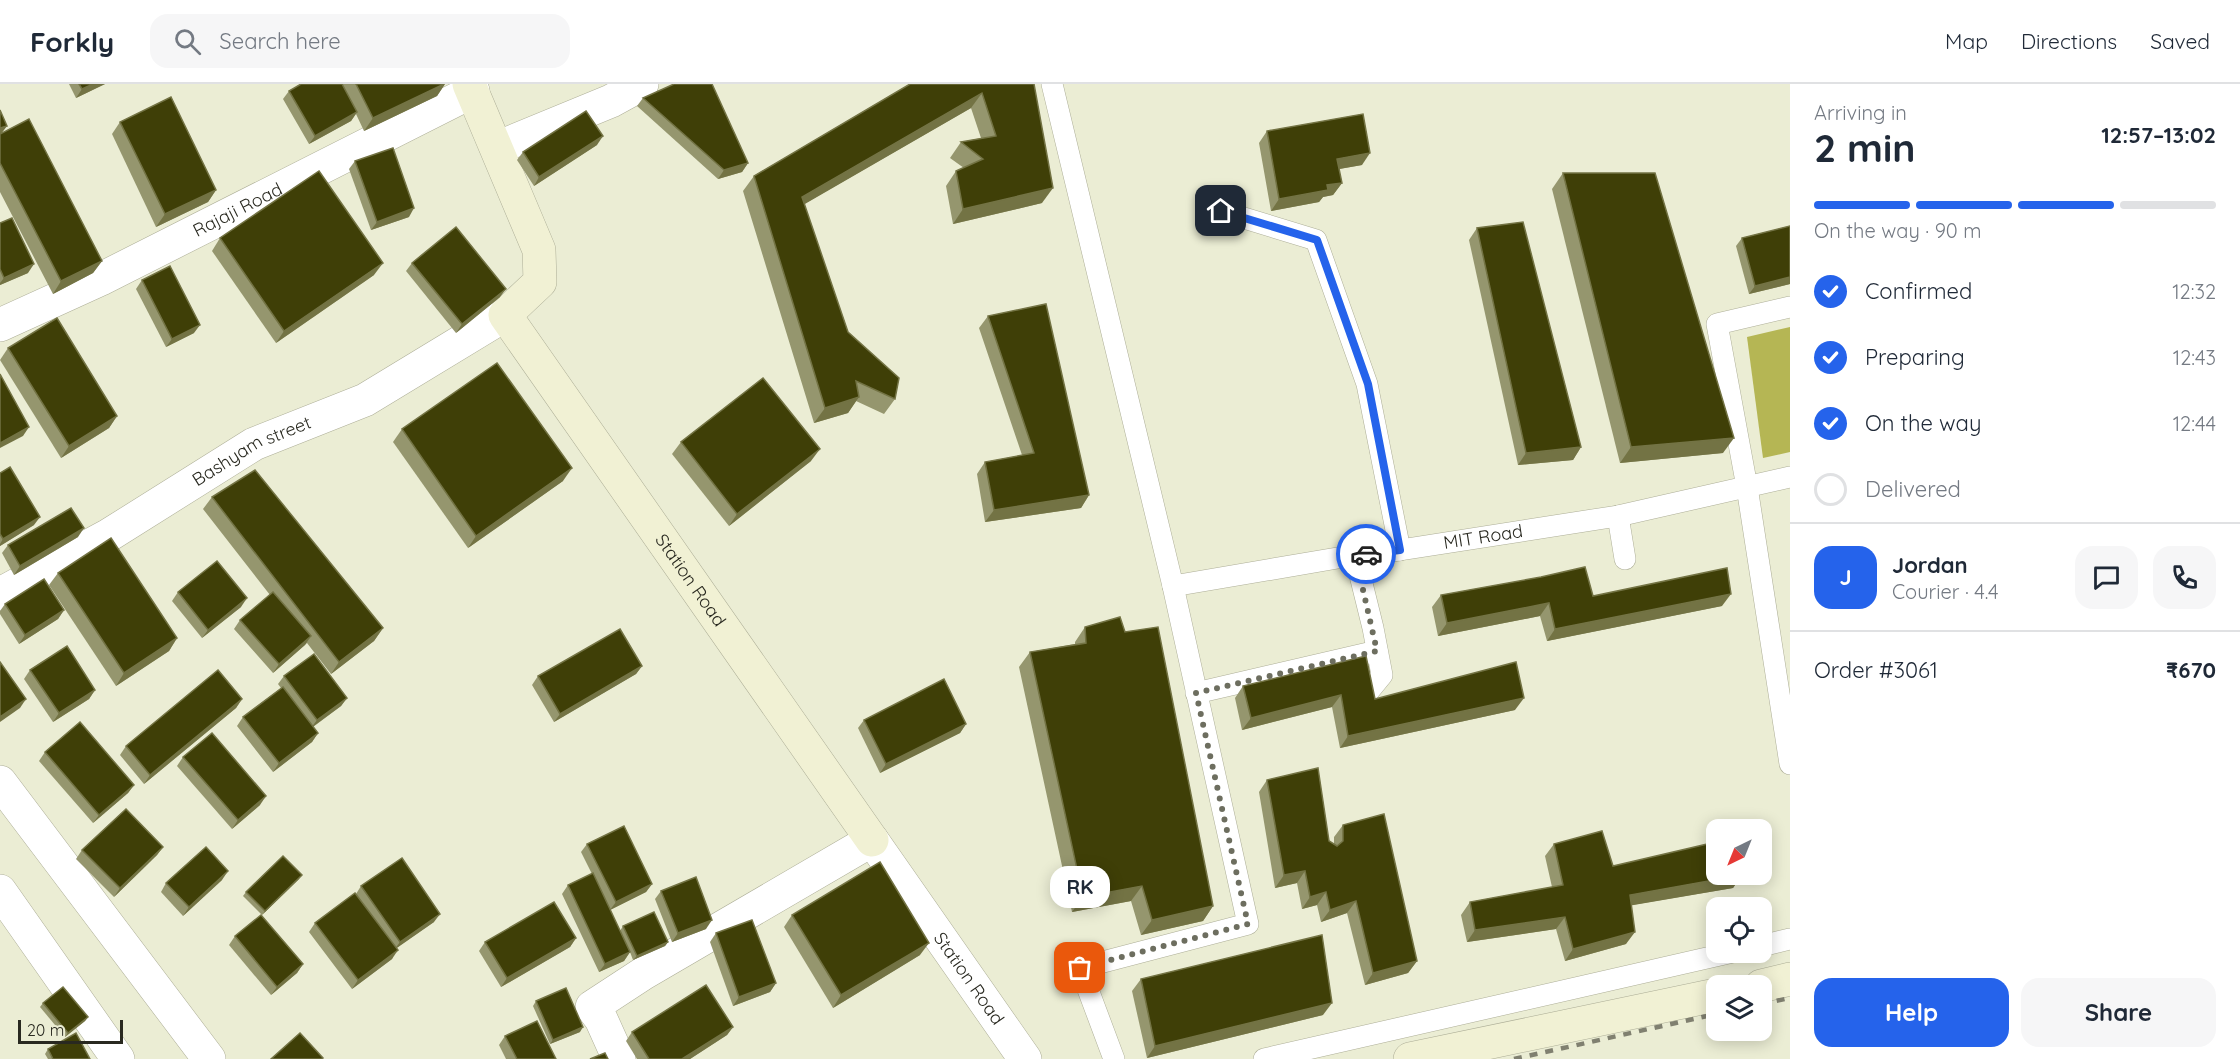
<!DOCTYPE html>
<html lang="en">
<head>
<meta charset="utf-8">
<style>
  body { margin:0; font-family:Quicksand,sans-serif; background:#f6f6f7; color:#1f2937; height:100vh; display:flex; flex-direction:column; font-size:22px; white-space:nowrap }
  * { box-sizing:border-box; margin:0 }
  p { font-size:20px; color:#747a83 }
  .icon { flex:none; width:33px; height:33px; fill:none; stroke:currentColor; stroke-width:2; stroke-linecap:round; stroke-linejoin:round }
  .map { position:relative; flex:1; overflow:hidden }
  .drawer { display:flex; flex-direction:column; background:#fff; width:450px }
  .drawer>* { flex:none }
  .needle { width:39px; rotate:223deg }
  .controls { position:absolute; left:1706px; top:735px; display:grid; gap:12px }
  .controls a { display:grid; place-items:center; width:66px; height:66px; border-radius:12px; background:#fff; box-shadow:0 3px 15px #0003; font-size:30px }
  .scale { position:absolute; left:18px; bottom:15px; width:105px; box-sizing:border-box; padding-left:6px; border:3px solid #292920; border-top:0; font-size:16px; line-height:21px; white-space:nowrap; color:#292920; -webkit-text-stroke:4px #ebedd4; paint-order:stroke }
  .pin { position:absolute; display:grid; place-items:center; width:51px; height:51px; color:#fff; margin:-26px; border-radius:12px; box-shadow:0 3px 9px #0006 }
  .courier { position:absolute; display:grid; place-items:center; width:60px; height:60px; margin:-30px; border:4px solid #2563eb; border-radius:50%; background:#fff; color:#222; box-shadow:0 2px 8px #0007 }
  .bubble { position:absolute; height:42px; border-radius:18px; background:#fff; box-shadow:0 3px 15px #0003; font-size:20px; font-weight:800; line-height:42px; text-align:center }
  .headline em { font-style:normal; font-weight:800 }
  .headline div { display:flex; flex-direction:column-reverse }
  .headline { display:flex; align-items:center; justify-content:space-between; height:102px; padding:0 24px }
  h1 { font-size:39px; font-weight:800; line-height:45px }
  .bar { display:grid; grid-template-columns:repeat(4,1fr); gap:9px 6px; align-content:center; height:72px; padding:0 24px }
  .bar i { height:8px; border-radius:4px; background:#e0e1e3 }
  .bar .current { background:#2563eb }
  .bar p { grid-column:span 4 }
  .line { display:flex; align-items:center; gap:15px; padding:0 24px; border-top:2px solid #e0e1e3 }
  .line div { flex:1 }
  .round { display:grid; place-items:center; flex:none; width:63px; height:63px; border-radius:18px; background:#f6f6f7 }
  ol { padding:0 24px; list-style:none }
  li { display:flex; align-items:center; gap:18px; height:66px }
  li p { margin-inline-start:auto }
  li .icon { padding:6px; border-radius:50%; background:#2563eb; color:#fff; stroke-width:4 }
  li:last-child { color:#747a83 }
  li i { width:33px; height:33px; border:3px solid #e0e1e3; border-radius:50% }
  .cta { display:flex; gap:12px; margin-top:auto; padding:12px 24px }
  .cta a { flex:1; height:69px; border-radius:18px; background:#2563eb; color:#fff; font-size:24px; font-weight:800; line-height:69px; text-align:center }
  .cta a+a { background:#f6f6f7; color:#1f2937 }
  header { display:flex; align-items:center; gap:36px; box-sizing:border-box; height:84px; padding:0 30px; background:#fff; border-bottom:2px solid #e0e1e3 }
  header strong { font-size:28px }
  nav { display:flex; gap:33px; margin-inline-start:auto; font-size:21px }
  .search { width:420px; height:54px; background:#f6f6f7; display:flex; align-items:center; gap:15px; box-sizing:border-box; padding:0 21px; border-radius:18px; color:#747a83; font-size:22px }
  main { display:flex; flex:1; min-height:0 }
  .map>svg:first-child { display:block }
  .forest { fill:#b5b654 }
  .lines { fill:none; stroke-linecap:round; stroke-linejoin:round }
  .lane-casing { stroke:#adae97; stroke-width:22 }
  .street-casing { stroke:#adae97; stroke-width:34 }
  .secondary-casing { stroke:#adae97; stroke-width:34 }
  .lane { stroke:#fff; stroke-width:21 }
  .street { stroke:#fff; stroke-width:33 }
  .secondary { stroke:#f1f1d4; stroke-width:33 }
  .rail { stroke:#808070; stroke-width:4.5; stroke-dasharray:8 8; stroke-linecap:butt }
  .wall { fill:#95966e }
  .shaded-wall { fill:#737344 }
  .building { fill:#3f3f07; stroke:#737344; stroke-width:1.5 }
  .done { stroke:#6d6e5f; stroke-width:6; stroke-dasharray:0 10.8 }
  .route { stroke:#2563eb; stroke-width:8 }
  .labels { text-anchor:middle; stroke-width:6; stroke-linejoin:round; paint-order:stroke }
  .street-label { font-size:18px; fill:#292920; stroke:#ebedd4 }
</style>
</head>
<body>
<header>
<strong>Forkly</strong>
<div class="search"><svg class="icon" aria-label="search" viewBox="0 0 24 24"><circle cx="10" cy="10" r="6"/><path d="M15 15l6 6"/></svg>Search here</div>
<nav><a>Map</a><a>Directions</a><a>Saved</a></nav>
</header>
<main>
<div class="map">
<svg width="1790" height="975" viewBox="0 0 1790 975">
  <rect width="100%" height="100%" fill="#ebedd4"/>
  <path class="forest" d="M1790,243V368L1763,374L1747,253Z"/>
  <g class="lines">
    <g class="lane-casing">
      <g id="lane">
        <path d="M1052,0L1173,502L1248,840L1080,884L1114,975"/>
        <path d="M1221,127L1316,156L1367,300L1400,466"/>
        <path d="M1790,223L1717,240L1747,403L1790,680"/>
        <path d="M1618,432L1625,475"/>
        <path d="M1355,471L1373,544L1382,591L1364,613"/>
        <path id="s1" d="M1173,502L1355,471L1400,466L1618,432L1790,393"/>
        <path d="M1196,609L1377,567"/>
        <path d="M1761,862L1790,855"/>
        <path d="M1264,975L1733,868"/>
      </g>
    </g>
    <g class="street-casing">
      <g id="street">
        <path d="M497,64L611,17L642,0"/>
        <path id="s2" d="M0,241L101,195L473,7"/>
        <path id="s3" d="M0,510L109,451L254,360L365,316L505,231"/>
        <path d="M0,698L209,975"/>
        <path d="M0,807L118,975"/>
        <path id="s4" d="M619,975L601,935L592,923L644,889L872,756L1025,975"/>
      </g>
    </g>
    <g class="secondary-casing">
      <g id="secondary">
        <path id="s5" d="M469,0L539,166L540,198L505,231L872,756"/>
        <path d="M1761,902L1790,895"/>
        <path d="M1410,975L1716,911"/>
      </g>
    </g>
    <use href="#lane" class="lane"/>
    <use href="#street" class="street"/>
    <use href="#secondary" class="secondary"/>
    <g class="rail">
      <path d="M1761,920L1790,914"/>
      <path d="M1514,975L1716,930"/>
    </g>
  </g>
  <g class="wall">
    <path d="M69,0H105L76,14Z"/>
    <path d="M301,0H445L437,12L364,47L356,30L351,37L309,60L283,15L289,7Z"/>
    <path d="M910,0H1034L1042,119L953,140L946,102L956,87L964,84L950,74L961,58L981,54L971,24L804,120L848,248L895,315L884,330L856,317L848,329L814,339L743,107L754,92Z"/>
    <path d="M643,14L748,79L742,88L718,95L637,22Z"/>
    <path d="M0,26L1,50L102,177L93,189L53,210L0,108Z"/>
    <path d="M120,38L216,106L208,118L156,143L112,50Z"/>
    <path d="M1267,47L1362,81L1339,85L1342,99L1333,111L1323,113L1319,118L1271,127L1259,59Z"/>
    <path d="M597,61L534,102L517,76L523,68Z"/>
    <path d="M355,77L409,133L371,146L349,85Z"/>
    <path d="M1563,89L1723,369L1620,379L1552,105Z"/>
    <path d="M0,139L28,189L0,201Z"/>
    <path d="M1790,142V200L1749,210L1736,162L1742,154Z"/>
    <path d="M1477,144L1581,363L1573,376L1518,381L1469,156Z"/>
    <path d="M220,154L374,191L276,259L212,167Z"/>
    <path d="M412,179L500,213L456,249L406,187Z"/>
    <path d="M142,196L194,249L166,263L136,205Z"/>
    <path d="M988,232L1089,411L1081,424L985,438L977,390L985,378L1022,371L979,244Z"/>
    <path d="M8,264L117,332L109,344L61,374L0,276Z"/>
    <path d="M402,345L563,397L468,464L393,358Z"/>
    <path d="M681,358L811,377L729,442L672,370Z"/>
    <path d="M0,389L34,441L0,462Z"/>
    <path d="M212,413L383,544L374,557L331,590L307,559L273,589L234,545L240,536L270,511L203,425Z"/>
    <path d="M78,453L14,491L2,469L8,461Z"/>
    <path d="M58,489L177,554L169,567L116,602L49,501Z"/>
    <path d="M178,508L241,523L202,554L172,517Z"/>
    <path d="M1441,511L1593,512L1722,522L1547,557L1540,532L1438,552L1432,523Z"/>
    <path d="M5,520L64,526L58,535L19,560L0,530V527Z"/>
    <path d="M1085,543L1213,822L1203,837L1141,851L1131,817L1072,828L1019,583L1030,568L1075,560V558Z"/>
    <path d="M642,582L636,590L554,638L532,601L538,592Z"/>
    <path d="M30,586L95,606L89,615L53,638L24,595Z"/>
    <path d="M284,592L347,614L341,622L313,643L318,649L312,658L273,688L237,642L243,633L281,604L278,600Z"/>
    <path d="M1243,602L1375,615L1515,626L1340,664L1332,623L1242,646L1235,614Z"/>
    <path d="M242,615L236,624L144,700L120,671L126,662Z"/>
    <path d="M864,636L966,640L960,649L880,689L858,644Z"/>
    <path d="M45,668L134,701L128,709L93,739L39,677Z"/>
    <path d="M183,673L260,721L232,745L177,682Z"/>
    <path d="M1267,696L1329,757L1334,760V753L1343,741L1417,877L1408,889L1365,901L1347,829L1321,838L1317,821L1302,825L1297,799L1275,804L1259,708Z"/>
    <path d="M587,760L652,800L646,808L610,826L620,847L623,842L668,858L665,862L633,876L630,868L624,877L599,888L562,810L568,801L592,790L581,768Z"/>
    <path d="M1554,760L1613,782L1742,791L1733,804L1632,821L1626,860L1565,877L1556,845L1467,858L1461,831L1470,818L1552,803L1545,772Z"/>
    <path d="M163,763L157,771L114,813L76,775L82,766Z"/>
    <path d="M299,795L262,831L243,812L246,808Z"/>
    <path d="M222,796L183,832L161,808L166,799Z"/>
    <path d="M361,802L434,838L396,864L392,875L352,905L309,848L315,839L356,810Z"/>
    <path d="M661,807L706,845L672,858L655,815Z"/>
    <path d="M792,831L920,871L833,924L784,843Z"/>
    <path d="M716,849L776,899L770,908L733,922L710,858Z"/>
    <path d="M235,852L303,880L297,889L271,911L229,861Z"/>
    <path d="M576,854L570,863L501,903L479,867L485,858Z"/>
    <path d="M1141,895L1323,931L1147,974L1132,907Z"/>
    <path d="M536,917L580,948L550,960L533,922Z"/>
    <path d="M43,919L88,933L85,937L65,953L40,923Z"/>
    <path d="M733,943L727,951L690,975H637L626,957L632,948Z"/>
    <path d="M505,952L556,975H506L499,961Z"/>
    <path d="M48,965L90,975H48L45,970Z"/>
  </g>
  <g class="shaded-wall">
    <path d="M93,0H105L76,14L82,5Z"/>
    <path d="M445,0L437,12L364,47L373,34Z"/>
    <path d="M982,9L971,24L791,128L802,113Z"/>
    <path d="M357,28L351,37L309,60L315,52Z"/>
    <path d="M7,42L1,50H0V44Z"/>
    <path d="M603,52L597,61L534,102L539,93Z"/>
    <path d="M1370,69L1362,81L1328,87L1337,75Z"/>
    <path d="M748,79L742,88L718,95L724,86Z"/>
    <path d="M1342,99L1333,111L1323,113L1319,118L1271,127L1279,115L1327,101Z"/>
    <path d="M1053,104L1042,119L953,140L963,125Z"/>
    <path d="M216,106L208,118L156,143L165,130Z"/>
    <path d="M414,124L409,133L371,146L377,138Z"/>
    <path d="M102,177L93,189L53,210L61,197Z"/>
    <path d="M383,179L374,191L276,259L284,247Z"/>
    <path d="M34,180L28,189L0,201V199L4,194Z"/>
    <path d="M1790,193V200L1749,210L1755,202Z"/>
    <path d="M506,205L500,213L456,249L462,240Z"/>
    <path d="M200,241L194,249L166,263L172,255Z"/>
    <path d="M859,313L848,329L814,339L825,324Z"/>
    <path d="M117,332L109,344L61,374L69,362Z"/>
    <path d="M29,343L23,352L0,364V359Z"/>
    <path d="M1734,354L1723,369L1620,379L1631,363Z"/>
    <path d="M1581,363L1573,376L1518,381L1526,369Z"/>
    <path d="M820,365L811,377L729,442L737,430Z"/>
    <path d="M572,384L563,397L468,464L476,452Z"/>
    <path d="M1089,411L1081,424L985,438L994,426Z"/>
    <path d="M40,433L34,441L0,462V460L3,455Z"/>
    <path d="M84,444L78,453L14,491L20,482Z"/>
    <path d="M1731,510L1722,522L1547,557L1555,545Z"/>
    <path d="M247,514L241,523L202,554L208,546Z"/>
    <path d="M1549,519L1540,532L1438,552L1447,539Z"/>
    <path d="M64,526L58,535L19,560L25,551Z"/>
    <path d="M383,544L374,557L331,590L339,578Z"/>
    <path d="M311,552L305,561L273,589L279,580Z"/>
    <path d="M177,554L169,567L116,602L124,589Z"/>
    <path d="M642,582L636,590L554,638L560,630Z"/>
    <path d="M95,606L89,615L53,638L59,629Z"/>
    <path d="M1341,611L1332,623L1242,646L1251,634Z"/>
    <path d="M347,614L341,622L311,644L317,636Z"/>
    <path d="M1524,614L1515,626L1340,664L1348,652Z"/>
    <path d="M26,615L20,624L0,638V633Z"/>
    <path d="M242,615L236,624L144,700L150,691Z"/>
    <path d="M966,640L960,649L880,689L886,680Z"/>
    <path d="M318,649L312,658L273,688L279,679Z"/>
    <path d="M134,701L128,709L93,739L99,731Z"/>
    <path d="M266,712L260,721L232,745L238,736Z"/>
    <path d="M163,763L157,771L114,813L120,804Z"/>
    <path d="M228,787L222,796L183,832L189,823Z"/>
    <path d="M1305,787L1297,799L1275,804L1284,791Z"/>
    <path d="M302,791L299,795L262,831L265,827Z"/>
    <path d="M1742,791L1733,804L1622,823L1630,811Z"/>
    <path d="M652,800L646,808L610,826L616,818Z"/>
    <path d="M1142,802L1131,817L1072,828L1083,813Z"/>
    <path d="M1326,808L1317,821L1302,825L1310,813Z"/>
    <path d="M1356,817L1347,829L1321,838L1330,826Z"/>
    <path d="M1213,822L1203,837L1141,851L1152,836Z"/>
    <path d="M440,830L434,838L394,866L400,858Z"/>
    <path d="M1565,833L1556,845L1467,858L1475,846Z"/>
    <path d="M712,836L706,845L672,858L678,849Z"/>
    <path d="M1635,848L1626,860L1565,877L1573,865Z"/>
    <path d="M576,854L570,863L501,903L507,894Z"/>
    <path d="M668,858L665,862L633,876L637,872Z"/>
    <path d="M929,859L920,871L833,924L841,911Z"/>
    <path d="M398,866L392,875L352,905L358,896Z"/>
    <path d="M630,868L624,877L599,888L605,880Z"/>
    <path d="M1417,877L1408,889L1365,901L1373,889Z"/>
    <path d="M303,880L297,889L271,911L277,903Z"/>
    <path d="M776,899L770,908L733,922L739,913Z"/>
    <path d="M1332,919L1323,931L1147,974L1155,962Z"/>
    <path d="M88,933L85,937L65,953L68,949Z"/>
    <path d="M583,943L580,948L550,960L553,956Z"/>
    <path d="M733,943L727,951L690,975H682Z"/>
  </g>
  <g class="building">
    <path d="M79,0H93L82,5Z"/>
    <path d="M301,0H342L357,28L315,52L289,7Z"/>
    <path d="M356,0H444L373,34Z"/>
    <path d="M674,0H712L748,79L724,86L643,14Z"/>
    <path d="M910,0H1034L1053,104L963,125L956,87L983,75L961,58L996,52L982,9L802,113L848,248L899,294L895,315L856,297L859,313L825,324L754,92Z"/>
    <path d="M171,13L216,106L165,130L120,38Z"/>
    <path d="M0,26L7,42L0,44Z"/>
    <path d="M586,27L603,52L539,93L523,68Z"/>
    <path d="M1363,30L1370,69L1337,75L1342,99L1327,101L1328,106L1279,115L1267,47Z"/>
    <path d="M29,35L102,177L61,197L0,79V50Z"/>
    <path d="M393,64L414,124L377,138L355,77Z"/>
    <path d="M319,87L383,179L284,247L220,154Z"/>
    <path d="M1563,89H1655L1734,354L1631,363Z"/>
    <path d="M12,134L34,180L4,194L0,185V139Z"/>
    <path d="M1523,138L1581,363L1526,369L1477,144Z"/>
    <path d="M1790,142V193L1755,202L1742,154Z"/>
    <path d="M456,143L506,205L462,240L412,179Z"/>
    <path d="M170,182L200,241L172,255L142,196Z"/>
    <path d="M1046,220L1089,411L994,426L985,378L1034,369L988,232Z"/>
    <path d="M57,234L117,332L69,362L8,264Z"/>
    <path d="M497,279L572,384L476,452L402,345Z"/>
    <path d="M0,290L29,343L0,359Z"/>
    <path d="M763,294L820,365L737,430L681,358Z"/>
    <path d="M10,383L40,433L3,455L0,450V389Z"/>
    <path d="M255,386L383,544L339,578L212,413Z"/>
    <path d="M71,424L84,444L20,482L8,461Z"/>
    <path d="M111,454L177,554L124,589L58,489Z"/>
    <path d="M217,477L247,514L208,546L178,508Z"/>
    <path d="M1585,483L1593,512L1727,484L1731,510L1555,545L1549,519L1447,539L1441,511L1541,493Z"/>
    <path d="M44,495L64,526L25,551L5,520Z"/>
    <path d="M273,508L311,552L279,580L240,536Z"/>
    <path d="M1120,533L1125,548L1158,543L1213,822L1152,836L1142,802L1083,813L1030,568L1086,559L1085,543Z"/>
    <path d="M620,545L642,582L560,630L538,592Z"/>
    <path d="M67,562L95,606L59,629L30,586Z"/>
    <path d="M314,570L347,614L317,636L284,592Z"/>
    <path d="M1366,572L1375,615L1516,578L1524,614L1348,652L1341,611L1251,634L1243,602Z"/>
    <path d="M0,578L26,615L0,633Z"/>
    <path d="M218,586L242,615L150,691L126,662Z"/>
    <path d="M944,595L966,640L886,680L864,636Z"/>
    <path d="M283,603L318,649L279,679L243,633Z"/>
    <path d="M80,638L134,701L99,731L45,668Z"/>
    <path d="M212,649L266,712L238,736L183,673Z"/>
    <path d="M1318,684L1329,757L1337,762L1343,757V741L1384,730L1417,877L1373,889L1356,817L1330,826L1326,808L1310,813L1305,787L1284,791L1267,696Z"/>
    <path d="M126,725L163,763L120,804L82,766Z"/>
    <path d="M624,742L652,800L616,818L587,760Z"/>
    <path d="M1602,747L1613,782L1716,758V790H1742V791L1630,811L1635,848L1573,865L1565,833L1475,846L1470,818L1563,801L1554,760Z"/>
    <path d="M206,763L228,787L189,823L166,799Z"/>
    <path d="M283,772L302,791L265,827L246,808Z"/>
    <path d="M402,774L440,830L400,858L361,802Z"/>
    <path d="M880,778L929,859L841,911L792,831Z"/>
    <path d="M593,789L630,868L605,880L568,801Z"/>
    <path d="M696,793L712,836L678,849L661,807Z"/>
    <path d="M355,809L398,866L358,896L315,839Z"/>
    <path d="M554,818L576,854L507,894L485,858Z"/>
    <path d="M654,828L668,858L637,872L623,842Z"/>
    <path d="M261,831L303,880L277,903L235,852Z"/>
    <path d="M752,836L776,899L739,913L716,849Z"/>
    <path d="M1322,851L1332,919L1155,962L1141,895Z"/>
    <path d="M706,901L733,943L682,975H649L632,948Z"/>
    <path d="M63,903L88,933L68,949L43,919Z"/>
    <path d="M566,904L583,943L553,956L536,917Z"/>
    <path d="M537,937L556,975H517L505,952Z"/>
    <path d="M76,949L90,975H53L48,965Z"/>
    <path d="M300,949L323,974L322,975H271Z"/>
    <path d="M605,969L608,975H590Z"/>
  </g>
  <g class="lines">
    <path class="done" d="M1080,884L1248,840L1196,609L1377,567L1355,471L1366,470"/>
    <path class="route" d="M1221,127L1317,156L1368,300L1400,466L1366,470"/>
  </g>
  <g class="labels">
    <g class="street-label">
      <text dy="6" stroke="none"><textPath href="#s2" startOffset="264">Rajaji Road</textPath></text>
      <text dy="6" stroke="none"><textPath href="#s3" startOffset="290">Bashyam street</textPath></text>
      <text dy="6" stroke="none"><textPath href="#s1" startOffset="314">MIT Road</textPath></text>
      <text dy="6" stroke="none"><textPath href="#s5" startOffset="584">Station Road</textPath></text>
      <text dy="6" stroke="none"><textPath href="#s4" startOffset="554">Station Road</textPath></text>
    </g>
  </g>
</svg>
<div class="controls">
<a><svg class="needle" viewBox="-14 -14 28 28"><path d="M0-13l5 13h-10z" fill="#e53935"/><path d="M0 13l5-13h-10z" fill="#747a83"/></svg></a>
<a><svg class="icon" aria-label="locate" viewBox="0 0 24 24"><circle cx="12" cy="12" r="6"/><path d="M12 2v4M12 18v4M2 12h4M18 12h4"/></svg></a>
<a><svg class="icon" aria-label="layers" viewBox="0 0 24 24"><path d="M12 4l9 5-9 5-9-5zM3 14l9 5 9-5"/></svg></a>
</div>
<div class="scale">20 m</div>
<div class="pin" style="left:1080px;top:884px;background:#ea580c"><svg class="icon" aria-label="bag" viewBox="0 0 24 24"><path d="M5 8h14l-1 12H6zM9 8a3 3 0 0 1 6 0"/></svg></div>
<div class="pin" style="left:1221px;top:127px;background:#1f2937"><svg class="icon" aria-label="home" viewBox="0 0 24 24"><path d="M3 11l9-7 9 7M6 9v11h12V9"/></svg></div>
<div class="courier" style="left:1366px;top:470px"><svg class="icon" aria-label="car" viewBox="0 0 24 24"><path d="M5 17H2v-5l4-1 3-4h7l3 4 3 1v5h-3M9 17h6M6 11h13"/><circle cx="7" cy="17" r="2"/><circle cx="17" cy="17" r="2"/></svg></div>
<div class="bubble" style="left:1050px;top:782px;width:60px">RK</div>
</div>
<section class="drawer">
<div class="headline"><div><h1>2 min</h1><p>Arriving in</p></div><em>12:57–13:02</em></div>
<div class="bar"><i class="current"></i><i class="current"></i><i class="current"></i><i></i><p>On the way · 90 m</p></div>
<ol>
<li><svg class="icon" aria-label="check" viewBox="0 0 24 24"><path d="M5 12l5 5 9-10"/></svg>Confirmed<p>12:32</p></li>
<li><svg class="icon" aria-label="check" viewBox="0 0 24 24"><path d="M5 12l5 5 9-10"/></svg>Preparing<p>12:43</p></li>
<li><svg class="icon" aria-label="check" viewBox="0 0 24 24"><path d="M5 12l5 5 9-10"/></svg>On the way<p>12:44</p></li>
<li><i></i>Delivered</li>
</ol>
<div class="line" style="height:108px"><b class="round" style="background:#2563eb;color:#fff">J</b><div><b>Jordan</b><p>Courier · 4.4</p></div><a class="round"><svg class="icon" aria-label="chat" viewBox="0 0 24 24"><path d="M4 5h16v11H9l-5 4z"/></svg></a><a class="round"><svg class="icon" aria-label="phone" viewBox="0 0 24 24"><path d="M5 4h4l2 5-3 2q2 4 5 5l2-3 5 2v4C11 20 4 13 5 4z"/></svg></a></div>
<div class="line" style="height:78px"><div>Order #3061</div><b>₹670</b></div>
<div class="cta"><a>Help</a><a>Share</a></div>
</section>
</main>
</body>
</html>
